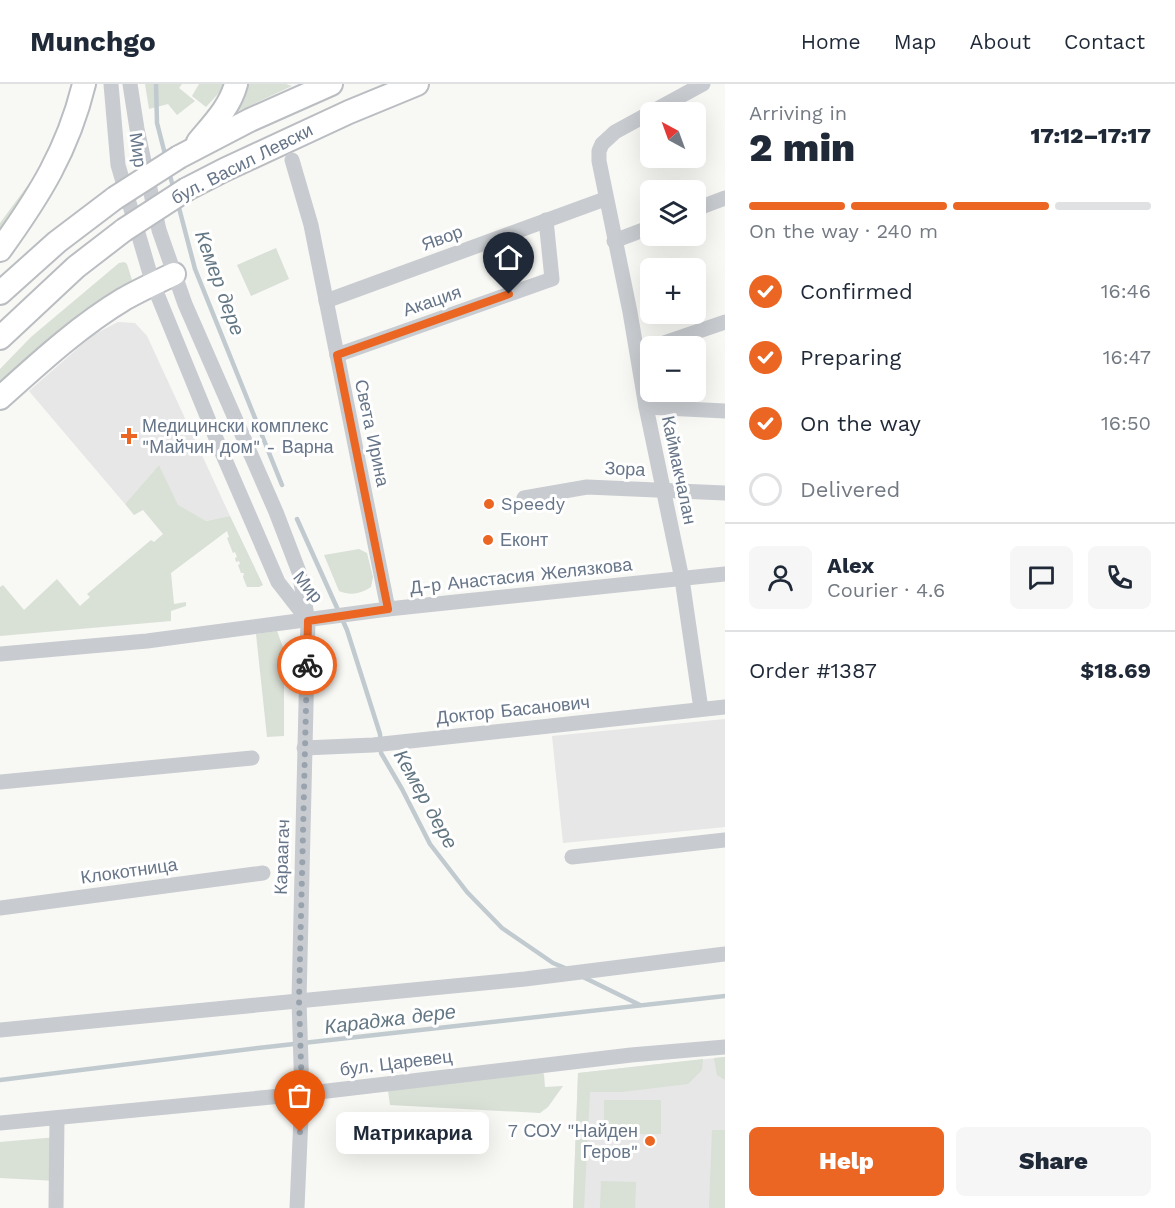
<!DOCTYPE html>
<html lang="en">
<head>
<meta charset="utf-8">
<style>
  body { margin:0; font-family:"Work Sans",sans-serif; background:#f6f6f7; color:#1f2937; height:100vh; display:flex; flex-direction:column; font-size:22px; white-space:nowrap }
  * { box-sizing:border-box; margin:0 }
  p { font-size:20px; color:#747a83 }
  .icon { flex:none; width:33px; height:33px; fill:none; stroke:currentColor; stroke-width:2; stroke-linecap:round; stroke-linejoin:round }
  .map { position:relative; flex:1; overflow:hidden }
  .drawer { display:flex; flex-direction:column; background:#fff; width:450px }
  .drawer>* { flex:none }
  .needle { width:39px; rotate:319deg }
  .fabs { position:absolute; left:640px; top:18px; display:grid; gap:12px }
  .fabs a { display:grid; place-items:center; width:66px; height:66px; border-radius:9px; background:#fff; box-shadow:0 6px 24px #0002; font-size:30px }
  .pin { position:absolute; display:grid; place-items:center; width:51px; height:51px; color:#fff; margin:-62px -26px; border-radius:50% 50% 50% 0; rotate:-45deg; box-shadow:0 0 6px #0007 }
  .pin .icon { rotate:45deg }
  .courier { position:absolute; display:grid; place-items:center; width:60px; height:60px; margin:-30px; border:4px solid #eb6622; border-radius:50%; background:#fff; color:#222; box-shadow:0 2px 8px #0007 }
  .bubble { position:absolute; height:42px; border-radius:9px; background:#fff; box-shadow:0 6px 24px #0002; font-size:20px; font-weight:800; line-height:42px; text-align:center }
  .headline em { font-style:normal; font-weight:800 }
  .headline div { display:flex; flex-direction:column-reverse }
  .headline { display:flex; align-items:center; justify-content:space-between; height:102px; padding:0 24px }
  h1 { font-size:39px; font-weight:800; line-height:45px }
  .bar { display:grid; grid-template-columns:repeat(4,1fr); gap:9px 6px; align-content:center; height:72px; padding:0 24px }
  .bar i { height:8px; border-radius:4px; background:#e0e1e3 }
  .bar .selected { background:#eb6622 }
  .bar p { grid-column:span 4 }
  .line { display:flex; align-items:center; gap:15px; padding:0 24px; border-top:2px solid #e0e1e3 }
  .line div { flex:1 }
  .round { display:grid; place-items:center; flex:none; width:63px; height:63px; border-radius:9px; background:#f6f6f7 }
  ol { padding:0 24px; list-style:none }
  li { display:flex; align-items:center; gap:18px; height:66px }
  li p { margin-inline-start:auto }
  li .icon { padding:6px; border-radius:50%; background:#eb6622; color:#fff; stroke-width:4 }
  li:last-child { color:#747a83 }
  li i { width:33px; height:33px; border:3px solid #e0e1e3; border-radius:50% }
  .button { display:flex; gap:12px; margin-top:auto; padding:12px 24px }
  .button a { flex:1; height:69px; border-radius:9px; background:#eb6622; color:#fff; font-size:24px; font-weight:800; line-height:69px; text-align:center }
  .button a+a { background:#f6f6f7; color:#1f2937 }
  header { display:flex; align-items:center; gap:36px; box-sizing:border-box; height:84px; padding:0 30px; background:#fff; border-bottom:2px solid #e0e1e3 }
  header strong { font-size:28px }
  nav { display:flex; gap:33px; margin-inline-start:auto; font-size:21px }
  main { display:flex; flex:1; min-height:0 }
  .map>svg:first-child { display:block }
  .built { fill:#e6e7e6 }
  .green { fill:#d9e0d6 }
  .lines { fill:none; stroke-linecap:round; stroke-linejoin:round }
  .stream { stroke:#c0cacf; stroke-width:4.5 }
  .highway-casing { stroke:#babdc1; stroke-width:26 }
  .minor { stroke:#c8cbcf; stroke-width:15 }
  .highway { stroke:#fff; stroke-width:22 }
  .highway-bridge-casing { stroke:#babdc1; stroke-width:26; stroke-linecap:butt }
  .highway-bridge { stroke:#fff; stroke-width:22 }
  .done { stroke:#99a3ae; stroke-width:6; stroke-dasharray:0 10.8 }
  .route { stroke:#eb6622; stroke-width:8 }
  .poi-dot { fill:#eb6622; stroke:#fff; stroke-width:2 }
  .labels { text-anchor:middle; stroke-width:6; stroke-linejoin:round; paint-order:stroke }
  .street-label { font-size:18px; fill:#667588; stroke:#fff }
  .poi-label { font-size:18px; fill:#667588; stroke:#fff; text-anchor:start }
  .water-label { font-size:20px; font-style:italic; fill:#627783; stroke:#fff }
</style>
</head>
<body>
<header>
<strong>Munchgo</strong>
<nav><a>Home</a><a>Map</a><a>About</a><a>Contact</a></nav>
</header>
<main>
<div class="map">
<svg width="725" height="1124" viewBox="0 0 725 1124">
  <rect width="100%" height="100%" fill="#f8f8f5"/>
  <g class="built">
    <path d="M118,238L135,239L147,252L230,432L206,437L178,422L159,381L125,420L29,307L93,251Z"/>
    <path d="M725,635V743L563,759L552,652Z"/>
    <path d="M725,973V1124H573L578,989Z"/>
  </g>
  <g class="green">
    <path d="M145,0H182L179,4L195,17L177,31L168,20L149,25Z"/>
    <path d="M199,0H227L206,23L192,12Z"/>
    <path d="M244,0H286L292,2L230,31Z"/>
    <path d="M42,82L0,156V139Z"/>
    <path d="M276,164L289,195L251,212L237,181Z"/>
    <path d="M124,178L127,180L132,196L117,206L118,214L0,307V285L31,253L119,179Z"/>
    <path d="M159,381L178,421L206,437L230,432L263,501L259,503H247L243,493L244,489H241L238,481L240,480L239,477L236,478L235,474L237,473L235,468L233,469L227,454L229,453L227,447L171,489L174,520L186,518V522L171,527V537L0,552V503L3,501L24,526L57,495L80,522L90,513L87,510L151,456L154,458L163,450L143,426L134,431L125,420Z"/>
    <path d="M359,465L367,469L373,493L371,503C360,510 351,512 339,507L324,471Z"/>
    <path d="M277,547L284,566V652L267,653L256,550Z"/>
    <path d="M725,973V996L717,991L714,974Z"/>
    <path d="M703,975L702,986L688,1000L621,1008H590L584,1124H573L578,989Z"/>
    <path d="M534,982L544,990L545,1003L563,1002L548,1023L540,1029L390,1021L387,1000Z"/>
    <rect x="604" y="1016" width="57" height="34"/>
    <path d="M712,1046H725V1124H709Z"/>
    <path d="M57,1053V1097L0,1094V1058Z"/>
    <path d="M601,1097L636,1098L635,1124H600Z"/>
  </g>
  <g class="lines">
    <g class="stream">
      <path d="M156,0L157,39L166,74"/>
      <path d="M169,88L174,106"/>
      <path d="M178,120L195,185L282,401"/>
      <path d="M297,435L347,546L380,650L381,669L402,705L430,760L467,808L502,844L553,879L565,884"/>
      <path d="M583,893L640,921"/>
      <path d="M0,996L258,964L725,912"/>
    </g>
    <g class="highway-casing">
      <g id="highway">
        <path d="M198,58C213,40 230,23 236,0"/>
        <path d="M179,73L250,36L331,0"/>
        <path d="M187,105L224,86L349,28L417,0"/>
        <path d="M0,166C39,112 68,66 84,0"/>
        <path d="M0,209L57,158L115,114"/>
        <path d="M0,254L76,183L124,146"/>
        <path d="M0,314C39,279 79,242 124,215C140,206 157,198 174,190"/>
      </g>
    </g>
    <g class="minor">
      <path d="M111,0L118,81L153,200L220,364L278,498L306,534"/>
      <path d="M130,0L137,45L159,146L185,220L276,428L299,488L308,537L299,916L302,1010L297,1124"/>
      <path d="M292,76L311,141L388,525"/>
      <path d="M696,125L725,114"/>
      <path d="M614,157L651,143"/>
      <path d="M326,217L605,115"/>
      <path d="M655,262L725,238"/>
      <path d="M337,271L552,195L546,136"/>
      <path d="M646,323L725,327"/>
      <path d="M524,414L587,403L725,409"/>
      <path d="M0,570L147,557L388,525L725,490"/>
      <path d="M701,625L682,495L646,323L630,228L599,77V67L602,60L615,48L703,0"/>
      <path d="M304,664L373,661L725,623"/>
      <path d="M0,698L252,674"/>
      <path d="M572,773L725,756"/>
      <path d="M0,824L263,789"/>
      <path d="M0,946L525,895L725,870"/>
      <path d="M0,1039L302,1010L631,971L725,963"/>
      <path d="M56,1124L57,1034"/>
    </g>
    <use href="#highway" class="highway"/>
    <g class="highway-bridge-casing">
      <g id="highway-bridge">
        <path d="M115,114L179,73"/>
        <path d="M124,146L187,105"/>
      </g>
    </g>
    <use href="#highway-bridge" class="highway-bridge"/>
  </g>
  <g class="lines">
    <path class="done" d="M300,1048L302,1010L299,916L307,581"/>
    <path class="route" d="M307,581L308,537L388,525L337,271L509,210"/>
  </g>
  <g class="poi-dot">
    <path d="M126 343h6v6h6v6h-6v6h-6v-6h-6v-6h6z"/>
    <circle cx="489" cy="420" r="6"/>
    <circle cx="488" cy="456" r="6"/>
    <circle cx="650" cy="1057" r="6"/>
  </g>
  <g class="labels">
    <g class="street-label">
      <text transform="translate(138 66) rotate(82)" y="6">Мир</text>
      <text transform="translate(242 80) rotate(-27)" y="6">бул. Васил Левски</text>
      <text transform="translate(442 154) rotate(-20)" y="6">Явор</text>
      <text transform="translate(432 217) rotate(-19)" y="6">Акация</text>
      <text transform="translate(372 349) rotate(78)" y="6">Света Ирина</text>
      <text transform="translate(625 385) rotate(3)" y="6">Зора</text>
      <text transform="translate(679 386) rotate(78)" y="6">Каймакчалан</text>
      <text transform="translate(521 492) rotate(-6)" y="6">Д-р Анастасия Желязкова</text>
      <text transform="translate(308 503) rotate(50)" y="6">Мир</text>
      <text transform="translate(513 626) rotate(-6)" y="6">Доктор Басанович</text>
      <text transform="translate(282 773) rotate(-88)" y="6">Караагач</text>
      <text transform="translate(129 787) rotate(-8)" y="6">Клокотница</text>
      <text transform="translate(396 979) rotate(-7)" y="6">бул. Царевец</text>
    </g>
    <g class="poi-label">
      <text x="142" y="348">Медицински комплекс<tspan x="142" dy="21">"Майчин дом" - Варна</tspan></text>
      <text x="501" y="426">Speedy</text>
      <text x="500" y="462">Еконт</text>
      <text x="638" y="1053" text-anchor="end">7 СОУ "Найден<tspan x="638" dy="21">Геров"</tspan></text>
    </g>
    <g class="water-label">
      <text transform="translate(220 199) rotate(70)" y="7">Кемер дере</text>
      <text transform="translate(426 715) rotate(61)" y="7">Кемер дере</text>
      <text transform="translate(390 935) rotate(-7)" y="7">Караджа дере</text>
    </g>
  </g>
</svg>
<div class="fabs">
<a><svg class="needle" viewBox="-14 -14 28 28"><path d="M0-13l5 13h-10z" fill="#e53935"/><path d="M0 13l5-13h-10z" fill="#747a83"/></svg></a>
<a><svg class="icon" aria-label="layers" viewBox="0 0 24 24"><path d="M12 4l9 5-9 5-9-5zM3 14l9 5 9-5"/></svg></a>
<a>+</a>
<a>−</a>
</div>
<div class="pin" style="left:300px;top:1048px;background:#ea580c"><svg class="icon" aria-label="bag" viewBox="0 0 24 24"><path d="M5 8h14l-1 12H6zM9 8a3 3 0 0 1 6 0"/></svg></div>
<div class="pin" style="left:509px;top:210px;background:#1f2937"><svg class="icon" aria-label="home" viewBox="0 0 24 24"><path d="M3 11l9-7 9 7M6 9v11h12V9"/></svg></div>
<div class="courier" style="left:307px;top:581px"><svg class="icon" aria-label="bike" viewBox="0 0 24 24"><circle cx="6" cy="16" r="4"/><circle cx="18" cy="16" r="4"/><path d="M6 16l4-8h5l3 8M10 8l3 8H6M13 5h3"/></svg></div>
<div class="bubble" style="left:336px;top:1028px;width:153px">Матрикариа</div>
</div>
<section class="drawer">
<div class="headline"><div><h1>2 min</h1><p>Arriving in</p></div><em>17:12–17:17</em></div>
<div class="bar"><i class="selected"></i><i class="selected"></i><i class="selected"></i><i></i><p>On the way · 240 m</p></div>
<ol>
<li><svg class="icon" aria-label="check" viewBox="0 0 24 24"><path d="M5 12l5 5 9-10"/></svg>Confirmed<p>16:46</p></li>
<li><svg class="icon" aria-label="check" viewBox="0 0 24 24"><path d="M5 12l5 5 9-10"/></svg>Preparing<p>16:47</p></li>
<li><svg class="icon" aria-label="check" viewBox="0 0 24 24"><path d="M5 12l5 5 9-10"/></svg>On the way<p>16:50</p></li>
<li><i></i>Delivered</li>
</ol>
<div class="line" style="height:108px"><a class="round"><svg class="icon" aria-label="person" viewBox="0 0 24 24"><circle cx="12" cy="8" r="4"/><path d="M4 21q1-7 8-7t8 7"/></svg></a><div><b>Alex</b><p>Courier · 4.6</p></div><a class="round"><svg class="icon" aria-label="chat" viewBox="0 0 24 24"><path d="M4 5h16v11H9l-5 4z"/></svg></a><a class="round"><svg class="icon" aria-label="phone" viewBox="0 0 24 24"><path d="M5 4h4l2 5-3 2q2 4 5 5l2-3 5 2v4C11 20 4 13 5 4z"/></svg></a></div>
<div class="line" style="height:78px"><div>Order #1387</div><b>$18.69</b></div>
<div class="button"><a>Help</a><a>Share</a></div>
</section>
</main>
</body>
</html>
